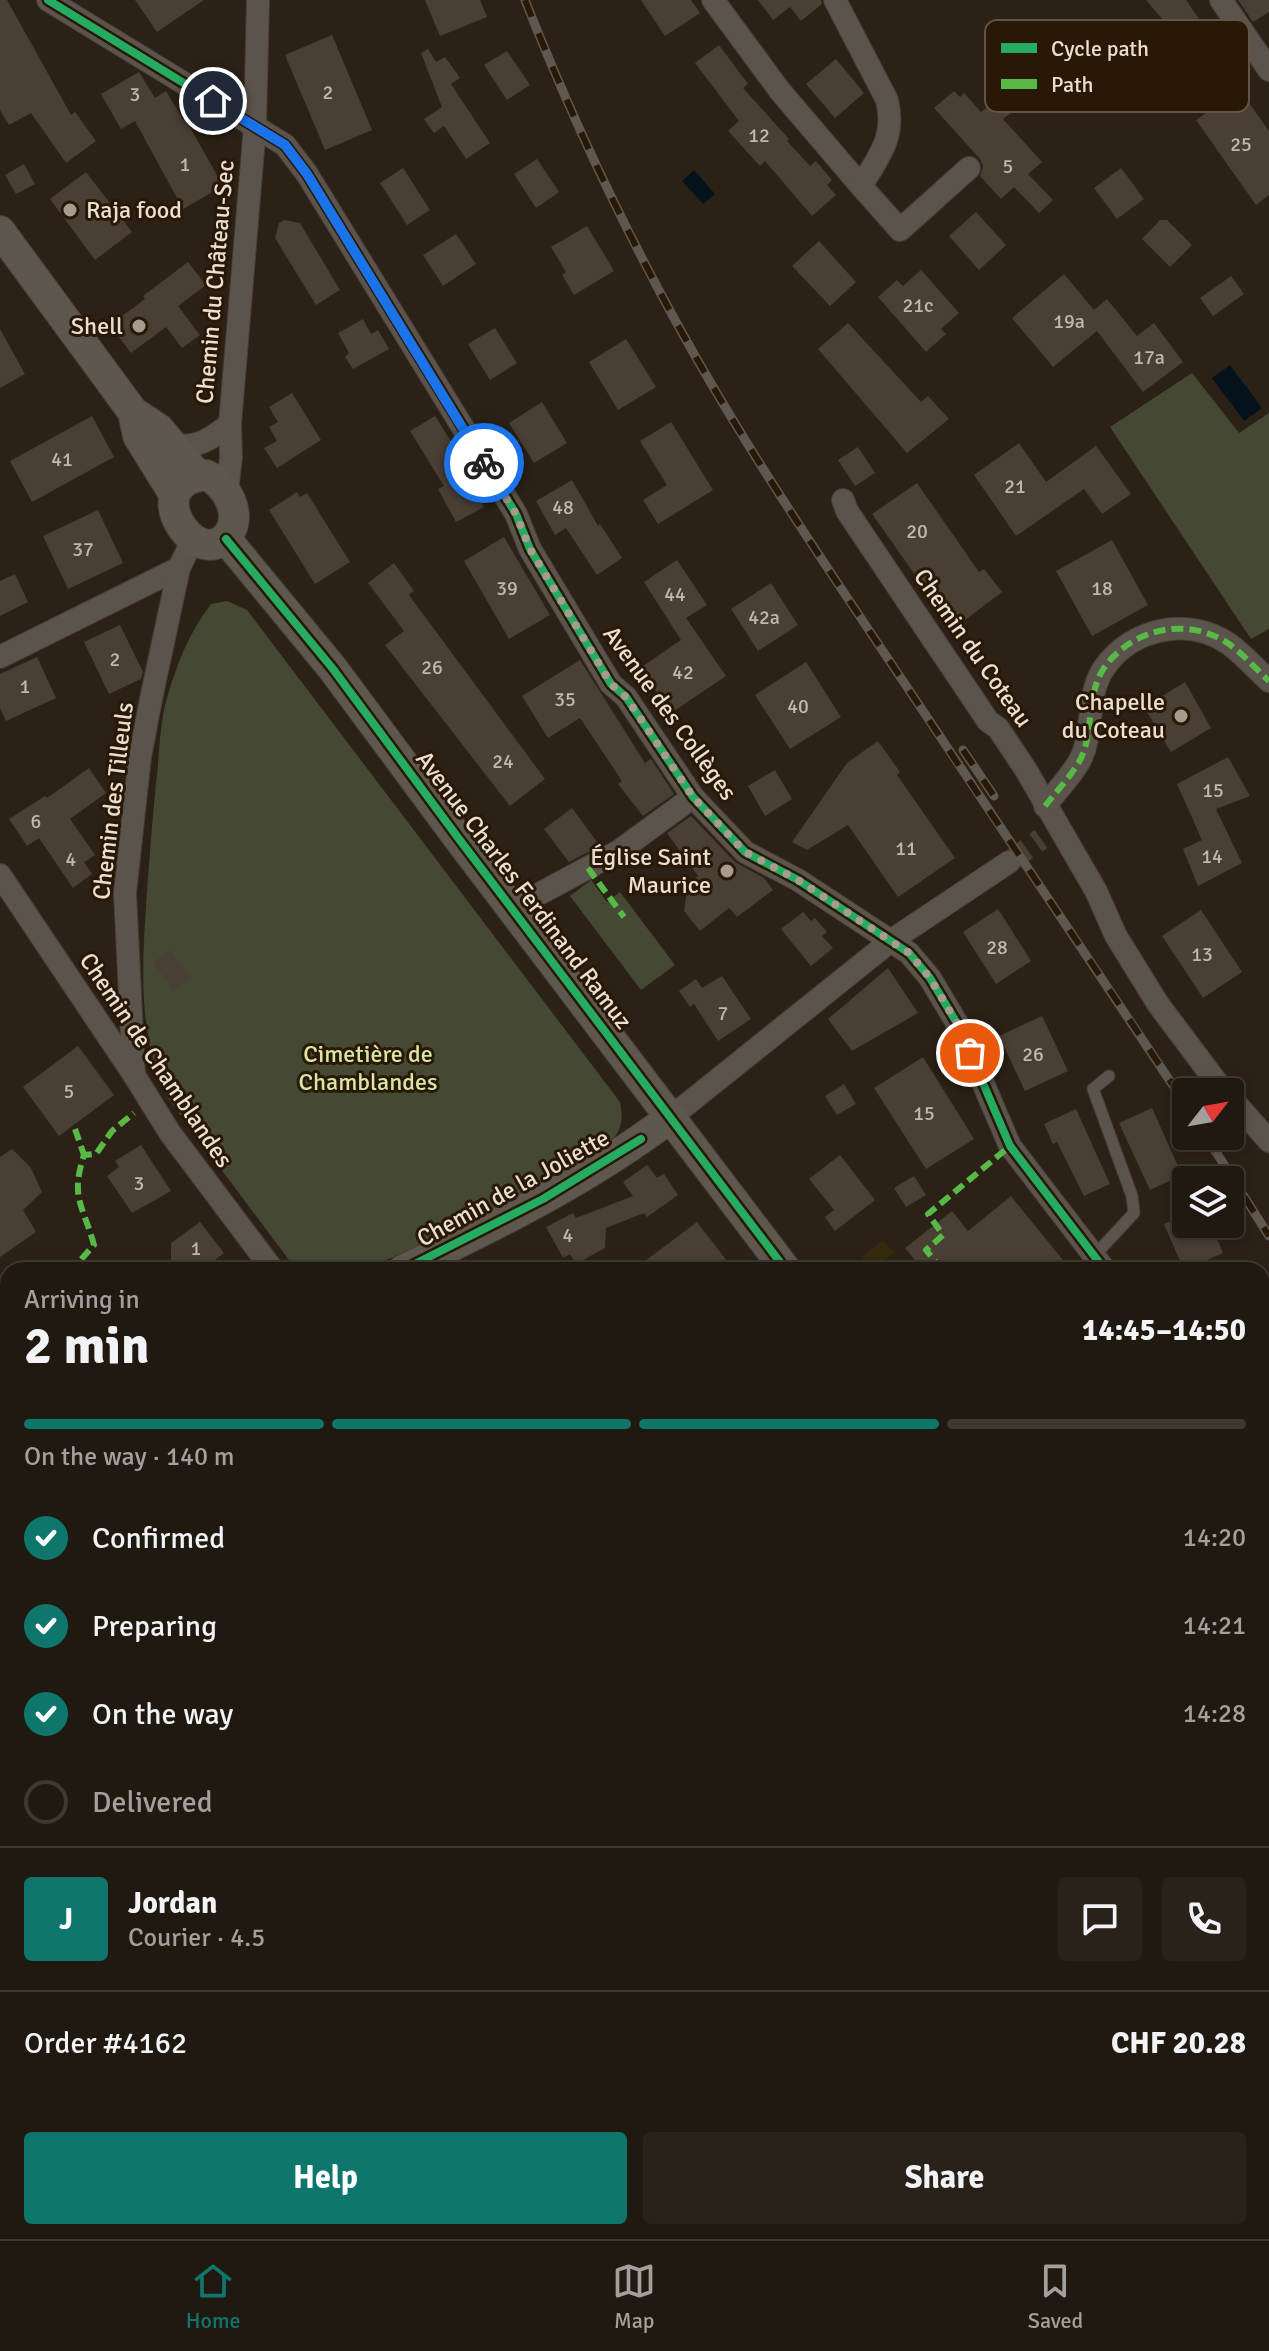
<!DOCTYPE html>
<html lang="en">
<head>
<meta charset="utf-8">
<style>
  body { margin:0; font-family:Signika,sans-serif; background:#282219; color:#f1f3f6; height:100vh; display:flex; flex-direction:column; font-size:30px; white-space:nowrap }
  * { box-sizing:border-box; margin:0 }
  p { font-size:26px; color:#a2a09f }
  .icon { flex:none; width:44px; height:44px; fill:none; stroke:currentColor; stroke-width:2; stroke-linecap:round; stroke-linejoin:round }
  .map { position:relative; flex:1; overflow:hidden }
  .drawer { position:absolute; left:0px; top:1262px; width:1270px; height:978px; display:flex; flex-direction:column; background:#201910; border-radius:24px 24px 0 0; box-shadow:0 4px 12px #0003,0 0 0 2px #3d3830 }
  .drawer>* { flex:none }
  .needle { width:52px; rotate:59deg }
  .tools { position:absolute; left:1172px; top:1078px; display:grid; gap:16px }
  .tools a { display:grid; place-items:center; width:72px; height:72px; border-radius:8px; background:#201910; box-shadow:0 4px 12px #0003,0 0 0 2px #3d3830; font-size:40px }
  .pin { position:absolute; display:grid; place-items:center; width:68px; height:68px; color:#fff; margin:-34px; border:4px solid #fff; border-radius:50%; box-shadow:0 2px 8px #0007 }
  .courier { position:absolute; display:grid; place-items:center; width:80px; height:80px; margin:-40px; border:6px solid #1a73e8; border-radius:50%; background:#fff; color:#222; box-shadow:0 2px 10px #0007 }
  .headline em { font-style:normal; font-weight:700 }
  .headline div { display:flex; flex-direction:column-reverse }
  .headline { display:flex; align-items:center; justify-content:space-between; height:136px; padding:0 24px }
  h1 { font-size:52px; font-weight:700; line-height:60px }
  .bar { display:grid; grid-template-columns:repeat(4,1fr); gap:12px 8px; align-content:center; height:96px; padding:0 24px }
  .bar i { height:10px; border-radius:6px; background:#3d3830 }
  .bar .on { background:#0f766e }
  .bar p { grid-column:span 4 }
  .line { display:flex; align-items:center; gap:20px; padding:0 24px; border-top:2px solid #3d3830 }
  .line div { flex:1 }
  .round { display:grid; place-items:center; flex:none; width:84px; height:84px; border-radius:8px; background:#282219 }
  ol { padding:0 24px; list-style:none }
  li { display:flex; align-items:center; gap:24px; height:88px }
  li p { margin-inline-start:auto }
  li .icon { padding:8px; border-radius:50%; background:#0f766e; color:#fff; stroke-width:4 }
  li:last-child { color:#a2a09f }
  li i { width:44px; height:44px; border:4px solid #3d3830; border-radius:50% }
  .action { display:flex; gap:16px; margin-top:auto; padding:16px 24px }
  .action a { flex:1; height:92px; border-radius:8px; background:#0f766e; color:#fff; font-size:32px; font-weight:700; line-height:92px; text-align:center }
  .action a+a { background:#282219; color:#f1f3f6 }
  .tabs { display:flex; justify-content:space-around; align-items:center; height:112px; border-top:2px solid #3d3830; background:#201910; font-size:22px; color:#a2a09f }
  .tabs a { display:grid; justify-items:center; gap:4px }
  .tabs .on { color:#0f766e }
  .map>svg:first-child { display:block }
  .green { fill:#454933 }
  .sand { fill:#342b0d }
  .water { fill:#04131b }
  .building { fill:#493f35 }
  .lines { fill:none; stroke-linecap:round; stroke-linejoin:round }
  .street-tunnel { stroke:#483e32; stroke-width:22; stroke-dasharray:22 11; stroke-linecap:butt }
  .lane-casing { stroke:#463d35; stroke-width:13 }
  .street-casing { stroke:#463d35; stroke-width:24 }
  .secondary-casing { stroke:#463d35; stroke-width:32 }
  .lane { stroke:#5b544c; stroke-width:11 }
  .street { stroke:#5b544c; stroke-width:22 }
  .secondary { stroke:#5e574d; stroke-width:30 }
  .rail-casing { stroke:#5f5850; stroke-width:9 }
  .rail { stroke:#291805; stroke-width:6; stroke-dasharray:18; stroke-linecap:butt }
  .quiet { stroke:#58b947; stroke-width:6; stroke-dasharray:12 6; stroke-linecap:butt }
  .cycleway-casing { stroke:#291805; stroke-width:13 }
  .cycleway { stroke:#26ab63; stroke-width:8 }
  .done { stroke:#a89c91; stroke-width:8; stroke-dasharray:0 14.4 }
  .route { stroke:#1a73e8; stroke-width:10 }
  .poi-dot { fill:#a89c91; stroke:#291805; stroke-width:3 }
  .labels { text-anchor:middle; stroke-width:6; stroke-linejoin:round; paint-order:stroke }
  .number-label { font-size:20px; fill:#c2b7ac }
  .poi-label { font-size:24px; fill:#ebdfd3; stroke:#291805; text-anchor:end }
  .street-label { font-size:24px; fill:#ebdfd3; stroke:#291805 }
  .park-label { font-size:24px; fill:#d8e7a5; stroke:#291805 }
  .key { fill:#291805; stroke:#635443; stroke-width:2 }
  .key-label { font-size:22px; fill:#ebdfd3 }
</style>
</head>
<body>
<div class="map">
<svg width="1269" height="2239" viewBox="0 0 1269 2239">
  <rect width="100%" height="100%" fill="#2b2116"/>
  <g class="green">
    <path d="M1192,373L1239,433L1269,413V629L1251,639L1110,427Z"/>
    <path d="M227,601L247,610L620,1102C624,1122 621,1132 607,1146L489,1213L365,1270H299L289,1260L167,1097C138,1035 142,971 146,905C149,864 152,823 156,783C160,755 159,724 167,698C177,663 189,633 211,604Z"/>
    <path d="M591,880L607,902L620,892L675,965L641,990L570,896Z"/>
  </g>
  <path class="sand" d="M883,1240L894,1253L872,1270L862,1257Z"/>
  <g class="water">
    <path d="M694,170L715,194L703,204L682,181Z"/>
    <path d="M1230,365L1262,408L1244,421L1212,378Z"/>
  </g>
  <g class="building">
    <path d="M0,0H7L71,115L75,112L96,141L66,163L31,113L9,125L0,110Z"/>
    <path d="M135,0H204L157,32Z"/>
    <path d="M425,0H480L487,17L440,36Z"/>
    <path d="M641,0H691L700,13L665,36Z"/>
    <path d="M758,0H821L822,4L801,21L790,7L773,20Z"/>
    <path d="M1146,0H1186L1224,56L1197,73L1177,42L1180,40Z"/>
    <path d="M1238,0H1269V12L1253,22Z"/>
    <path d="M332,35L372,130L325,150L285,55Z"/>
    <path d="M719,45L748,84L743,88L789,139L787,141L810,166L816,161L832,180L827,185L836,195L812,216L765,161L760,166L728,131L739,121L695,63Z"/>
    <path d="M428,49L436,62L445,57L460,78L451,84L490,143L466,159L444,126L434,133L424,119L442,107L421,53Z"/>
    <path d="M507,51L530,85L507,100L484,65Z"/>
    <path d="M836,59L864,93L835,118L806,84Z"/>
    <path d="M139,72L155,98L166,91L184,121L186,120L223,186L183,209L135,121L121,129L101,94Z"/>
    <path d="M1239,89L1269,131V195L1256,205L1196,120Z"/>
    <path d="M954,91L960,97L964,93L981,112L1000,97L1012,112L1003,119L1042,162L1028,174L1053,200L1039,213L1014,187L1001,199L980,176L983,166L980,159L934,108Z"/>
    <path d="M537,159L559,192L536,208L514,174Z"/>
    <path d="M24,164L35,184L16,194L5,175Z"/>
    <path d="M403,168L430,210L407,225L380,183Z"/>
    <path d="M1121,168L1144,199L1117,219L1094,188Z"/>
    <path d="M86,172L132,232L95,260L50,199Z"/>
    <path d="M976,212L1006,245L979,270L949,236Z"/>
    <path d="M285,220L300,223L340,290L316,305L275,238L279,223Z"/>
    <path d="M1160,220H1167L1192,245L1170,267L1142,239Z"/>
    <path d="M587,226L614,271L574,295L562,275L566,272L551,247Z"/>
    <path d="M456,234L476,264L443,286L423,255Z"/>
    <path d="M819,241L856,282L830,306L792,266Z"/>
    <path d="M188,262L206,285L178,306L200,335L182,348L166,327L131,353L110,325L145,299L143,296Z"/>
    <path d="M921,270L959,313L941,329L946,334L926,352L878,297L897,280L903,286Z"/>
    <path d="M1064,274L1094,310L1107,299L1137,336L1154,323L1183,362L1143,392L1097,331L1053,367L1012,318Z"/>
    <path d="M1231,276L1244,294L1213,316L1200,298Z"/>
    <path d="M363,319L371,334L378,330L389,349L353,369L345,357L349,353L338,333Z"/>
    <path d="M848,323L921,402L928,396L949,419L907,453L818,349Z"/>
    <path d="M495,328L517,363L490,380L468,344Z"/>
    <path d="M0,329L25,374L0,388Z"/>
    <path d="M626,339L656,387L618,410L589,362Z"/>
    <path d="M292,393L321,440L277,468L264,448L277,441L269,427L278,422L269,407Z"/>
    <path d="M542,402L567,443L534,463L509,423Z"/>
    <path d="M92,416L114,457L32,502L10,461Z"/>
    <path d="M435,416L457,451L460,449L470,466L464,470L484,507L456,522L438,489L444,486L410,431Z"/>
    <path d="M671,422L713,490L658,524L643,500L667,485L640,441Z"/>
    <path d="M1019,443L1046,482L1096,446L1131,494L1102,514L1084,489L1016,536L974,475Z"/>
    <path d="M858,447L875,473L855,486L838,460Z"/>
    <path d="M572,480L598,526L600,524L622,558L597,575L566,528L555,535L536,501Z"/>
    <path d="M917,483L979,572L984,569L1002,592L956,627L918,579L872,514Z"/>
    <path d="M297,492L300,497L307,493L350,562L315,584L269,510Z"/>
    <path d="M98,510L123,563L68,589L43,536Z"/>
    <path d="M504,537L550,615L509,639L464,561Z"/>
    <path d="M1112,540L1148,605L1092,636L1056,571Z"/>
    <path d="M677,560L707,605L686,618L726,676L671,713L640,668L681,640L644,582Z"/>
    <path d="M394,563L414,591L409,595L545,779L510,806L385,645L404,631L368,583Z"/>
    <path d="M15,574L28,602L0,616V581Z"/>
    <path d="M771,583L798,625L758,651L731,609Z"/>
    <path d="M120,625L143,672L141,679L109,694L84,642Z"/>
    <path d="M37,657L56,698L6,721L0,708V674Z"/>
    <path d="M580,660L645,763L651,759L674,794L643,816L618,784L622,781L580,718L548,738L522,696Z"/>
    <path d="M806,662L841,717L790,749L755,695Z"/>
    <path d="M1185,682L1211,728L1171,752L1144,707Z"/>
    <path d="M878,741L900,772L897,775L955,858L898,897L848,825L807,850L792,842L847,763Z"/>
    <path d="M1228,757L1250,796L1216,809L1242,863L1198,886L1183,849L1202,840L1177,784Z"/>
    <path d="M89,768L106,793L70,819L95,855L84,862L92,874L73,888L39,838L27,846L9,819L45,796L47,798Z"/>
    <path d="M775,770L792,799L765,816L748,786Z"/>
    <path d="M572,808L600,846L569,862L544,829Z"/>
    <path d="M691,816L735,862L764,878L773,890L737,917L729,908L700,931L684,911L688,884L698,876L667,833Z"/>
    <path d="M998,909L1031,961L996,984L963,932Z"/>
    <path d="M1201,910L1242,972L1203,998L1162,936Z"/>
    <path d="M803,912L811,921L815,918L827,932L822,936L833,948L811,966L781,929Z"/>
    <path d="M171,950L191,978L173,990L153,962Z"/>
    <path d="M888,968L918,1013L852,1051L828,1019Z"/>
    <path d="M722,976L751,1019L718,1041L694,1004L690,1007L679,991L696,979L702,988Z"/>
    <path d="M1042,1016L1068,1071L1025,1091L999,1036Z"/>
    <path d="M78,1046L114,1095L59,1136L23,1087Z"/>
    <path d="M923,1057L974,1139L926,1169L874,1088Z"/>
    <path d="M844,1084L856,1104L837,1115L825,1096Z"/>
    <path d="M1152,1108L1182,1175L1150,1190L1119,1123Z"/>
    <path d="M1076,1109L1110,1184L1084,1196L1057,1142L1053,1144L1044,1124Z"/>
    <path d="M141,1145L171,1191L132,1213L107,1176L119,1167L115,1161Z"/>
    <path d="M12,1149L31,1168L42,1192L23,1210L36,1232L0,1257V1157Z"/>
    <path d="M840,1155L875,1200L835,1231L825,1217L834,1210L809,1179Z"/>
    <path d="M647,1165L657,1178L664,1174L678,1195L647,1217L644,1213L606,1228L605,1248L576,1264L570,1254L563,1258L546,1227L573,1213L576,1218L633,1196L623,1182Z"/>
    <path d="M914,1176L926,1195L906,1207L894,1188Z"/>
    <path d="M1011,1196L1071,1270H923L905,1248L952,1211L968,1231Z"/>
    <path d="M1186,1215V1224H1211L1223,1253L1184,1270L1164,1224Z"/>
    <path d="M200,1222L224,1253L202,1270H171V1243Z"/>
    <path d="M697,1222L734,1270H633Z"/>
  </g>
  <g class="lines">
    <path class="street-tunnel" d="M1009,862L1041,839"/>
    <g class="lane-casing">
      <path id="lane" d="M1094,1256L1134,1213L1132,1196L1093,1089L1109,1076"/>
    </g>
    <g class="street-casing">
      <g id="street">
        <path d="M48,0L285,145L307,174L516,514L530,549L611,684L626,697L693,797L745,852L798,880L909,953L930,978L958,1025L1010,1146L1105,1270"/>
        <path d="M713,0L780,91L861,186"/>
        <path d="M835,0L887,100C896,137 879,156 861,186L900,230L969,168"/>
        <path d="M1221,0L1269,70"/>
        <path d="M171,444C196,450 211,439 230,424"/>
        <path d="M227,492L231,457L230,424L255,126L258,0"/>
        <path d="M843,500L847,511L988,721L998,728L1026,770L1096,891L1116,936L1158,1004L1224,1092"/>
        <path d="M0,657L179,568"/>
        <path d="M1045,806C1056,792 1070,777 1079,762C1095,734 1085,696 1104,668C1132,628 1188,616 1229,644C1243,654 1256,669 1269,681"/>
        <path d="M0,875L134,1075L170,1133L273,1270"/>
        <path d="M513,908L619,851L693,797"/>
        <path d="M134,1075L125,893L140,757L151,699L179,568L193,539"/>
        <path d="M1230,1097L1269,1141"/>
        <path d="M671,1117L892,940L1009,862"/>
        <path d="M1262,1470L1269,1479"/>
        <path d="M0,1557L8,1535"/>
        <path d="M1262,1997L1269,1992"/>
        <path d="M1262,2108L1269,2107"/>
        <path d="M0,2189L6,2239"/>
        <path d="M441,2232L442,2239"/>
        <path d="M910,2232L912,2239"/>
        <path d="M978,2239L985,2232"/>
      </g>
    </g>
    <g class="secondary-casing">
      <g id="secondary">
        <path d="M0,231L133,412L159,429L198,476"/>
        <path d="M133,412L138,436L174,494"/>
        <path d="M206,475C227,484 244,516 227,536C197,573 136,483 206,475Z"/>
        <path d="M226,539L333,669L459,839L786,1270"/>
        <path d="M403,1270C496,1225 588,1180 671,1117"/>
        <path d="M0,1444L8,1440"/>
        <path d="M1262,1904L1269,1914"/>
      </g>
    </g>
    <use href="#lane" class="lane"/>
    <use href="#street" class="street"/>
    <use href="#secondary" class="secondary"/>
    <g class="rail-casing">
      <g id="rail">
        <path d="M525,0C565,101 610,199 661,294C733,430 820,557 905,684C998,825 1093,964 1186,1105"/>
        <path d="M963,750L994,796"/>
        <path d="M1206,1136L1269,1236"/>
      </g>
    </g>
    <use href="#rail" class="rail"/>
    <g class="quiet">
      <path d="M1045,806C1056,792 1070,777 1079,762C1095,734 1085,696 1104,668C1132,628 1188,616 1229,644C1243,654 1256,669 1269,681"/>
      <path d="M588,868L624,917"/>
      <path d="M75,1129L84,1155"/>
      <path d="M67,1270L78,1263L94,1245C83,1205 70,1198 84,1155L96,1154L112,1131L134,1113"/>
      <path d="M942,1270L926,1250L943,1235L928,1214L1010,1146"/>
      <path d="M1262,1470L1269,1479"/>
    </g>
    <g class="cycleway-casing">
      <g id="cycleway">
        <path d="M48,0L285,145L307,174L516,514L530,549L611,684L626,697L693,797L745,852L798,880L909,953L930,978L958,1025L1010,1146L1105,1270"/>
        <path d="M226,539L333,669L459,839L786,1270"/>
        <path d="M403,1270L543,1199L641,1139"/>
      </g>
    </g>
    <use href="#cycleway" class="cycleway"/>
  </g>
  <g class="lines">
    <path class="done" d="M484,463L516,514L530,549L611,684L626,697L693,797L745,852L798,880L909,953L930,978L958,1025L970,1053"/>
    <path class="route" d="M213,101L285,145L307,174L484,463"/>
  </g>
  <g class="poi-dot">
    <circle cx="70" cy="210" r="8"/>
    <circle cx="139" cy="326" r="8"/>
    <circle cx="1181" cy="716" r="8"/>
    <circle cx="727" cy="871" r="8"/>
  </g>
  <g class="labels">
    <g class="number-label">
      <text x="328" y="99">2</text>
      <text x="135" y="101">3</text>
      <text x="759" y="142">12</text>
      <text x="1241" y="151">25</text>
      <text x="185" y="171">1</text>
      <text x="1008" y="173">5</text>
      <text x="918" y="312">21c</text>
      <text x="1069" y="328">19a</text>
      <text x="1149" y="364">17a</text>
      <text x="62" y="466">41</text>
      <text x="1015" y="493">21</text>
      <text x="563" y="514">48</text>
      <text x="917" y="538">20</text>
      <text x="83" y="556">37</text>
      <text x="507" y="595">39</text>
      <text x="1102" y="595">18</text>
      <text x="675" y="601">44</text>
      <text x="764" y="624">42a</text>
      <text x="115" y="666">2</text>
      <text x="432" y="674">26</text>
      <text x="683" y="679">42</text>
      <text x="25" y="693">1</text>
      <text x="565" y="706">35</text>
      <text x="798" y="713">40</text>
      <text x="503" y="768">24</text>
      <text x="1213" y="797">15</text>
      <text x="36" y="828">6</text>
      <text x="906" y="855">11</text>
      <text x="1212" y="863">14</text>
      <text x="71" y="866">4</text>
      <text x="997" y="954">28</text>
      <text x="1202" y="961">13</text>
      <text x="723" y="1020">7</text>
      <text x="1033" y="1061">26</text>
      <text x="69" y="1098">5</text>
      <text x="924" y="1120">15</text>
      <text x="139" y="1190">3</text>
      <text x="568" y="1242">4</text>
      <text x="196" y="1255">1</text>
    </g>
    <g class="poi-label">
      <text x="86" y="218" text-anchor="start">Raja food</text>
      <text x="123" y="334">Shell</text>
      <text x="1165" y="710">Chapelle<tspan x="1165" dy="28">du Coteau</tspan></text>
      <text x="711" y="865">Église Saint<tspan x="711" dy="28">Maurice</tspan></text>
    </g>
    <g class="street-label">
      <text transform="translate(215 282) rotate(-85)" y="8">Chemin du Château-Sec</text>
      <text transform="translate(973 648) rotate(55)" y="8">Chemin du Coteau</text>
      <text transform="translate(670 713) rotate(54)" y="8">Avenue des Collèges</text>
      <text transform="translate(113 801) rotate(-83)" y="8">Chemin des Tilleuls</text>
      <text transform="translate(524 890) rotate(53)" y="8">Avenue Charles Ferdinand Ramuz</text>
      <text transform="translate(156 1060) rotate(56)" y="8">Chemin de Chamblandes</text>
      <text transform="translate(513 1188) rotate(-29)" y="8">Chemin de la Joliette</text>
    </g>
    <g class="park-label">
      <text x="368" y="1062">Cimetière de<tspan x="368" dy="28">Chamblandes</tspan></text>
    </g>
  </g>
  <rect x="985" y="20" width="264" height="92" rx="12" class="key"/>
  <rect x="1001" y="43" width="36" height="10" fill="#26ab63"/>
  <rect x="1001" y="79" width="36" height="10" fill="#58b947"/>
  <g class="key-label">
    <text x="1051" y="56">Cycle path</text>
    <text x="1051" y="92">Path</text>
  </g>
</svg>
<div class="tools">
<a><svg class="needle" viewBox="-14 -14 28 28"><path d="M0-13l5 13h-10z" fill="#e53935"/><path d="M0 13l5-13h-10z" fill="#a2a09f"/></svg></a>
<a><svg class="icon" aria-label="layers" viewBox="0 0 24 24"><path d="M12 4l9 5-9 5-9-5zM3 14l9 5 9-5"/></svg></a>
</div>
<div class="pin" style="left:970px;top:1053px;background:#ea580c"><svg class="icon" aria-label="bag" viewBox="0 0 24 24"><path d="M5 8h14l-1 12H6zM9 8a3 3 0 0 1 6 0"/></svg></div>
<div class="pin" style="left:213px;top:101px;background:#1f2937"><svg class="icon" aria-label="home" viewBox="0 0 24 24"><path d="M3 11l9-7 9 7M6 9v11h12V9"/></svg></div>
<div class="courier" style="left:484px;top:463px"><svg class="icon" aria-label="bike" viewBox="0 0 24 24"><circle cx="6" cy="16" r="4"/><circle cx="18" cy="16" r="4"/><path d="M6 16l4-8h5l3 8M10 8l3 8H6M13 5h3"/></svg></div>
<section class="drawer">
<div class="headline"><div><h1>2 min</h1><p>Arriving in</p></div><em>14:45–14:50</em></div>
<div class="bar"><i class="on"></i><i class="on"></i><i class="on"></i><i></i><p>On the way · 140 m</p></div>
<ol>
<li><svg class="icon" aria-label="check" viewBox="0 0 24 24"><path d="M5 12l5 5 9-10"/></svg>Confirmed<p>14:20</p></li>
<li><svg class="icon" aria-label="check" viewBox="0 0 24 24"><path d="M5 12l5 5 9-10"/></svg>Preparing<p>14:21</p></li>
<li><svg class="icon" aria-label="check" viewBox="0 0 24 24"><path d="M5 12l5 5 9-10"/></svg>On the way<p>14:28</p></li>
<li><i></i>Delivered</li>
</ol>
<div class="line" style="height:144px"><b class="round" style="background:#0f766e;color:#fff">J</b><div><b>Jordan</b><p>Courier · 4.5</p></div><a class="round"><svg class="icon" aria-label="chat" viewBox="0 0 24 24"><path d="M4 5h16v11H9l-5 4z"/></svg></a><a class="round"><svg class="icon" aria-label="phone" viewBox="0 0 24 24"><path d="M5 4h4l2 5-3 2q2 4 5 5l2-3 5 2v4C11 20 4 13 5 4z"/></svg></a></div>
<div class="line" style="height:104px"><div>Order #4162</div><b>CHF 20.28</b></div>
<div class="action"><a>Help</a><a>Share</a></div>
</section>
</div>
<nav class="tabs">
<a class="on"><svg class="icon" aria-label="home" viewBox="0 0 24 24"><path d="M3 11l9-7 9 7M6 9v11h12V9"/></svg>Home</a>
<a><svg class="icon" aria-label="map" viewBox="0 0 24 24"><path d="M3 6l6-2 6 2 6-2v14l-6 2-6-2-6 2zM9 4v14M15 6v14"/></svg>Map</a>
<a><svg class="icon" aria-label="saved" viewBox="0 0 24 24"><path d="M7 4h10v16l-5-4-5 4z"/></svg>Saved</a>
</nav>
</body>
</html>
